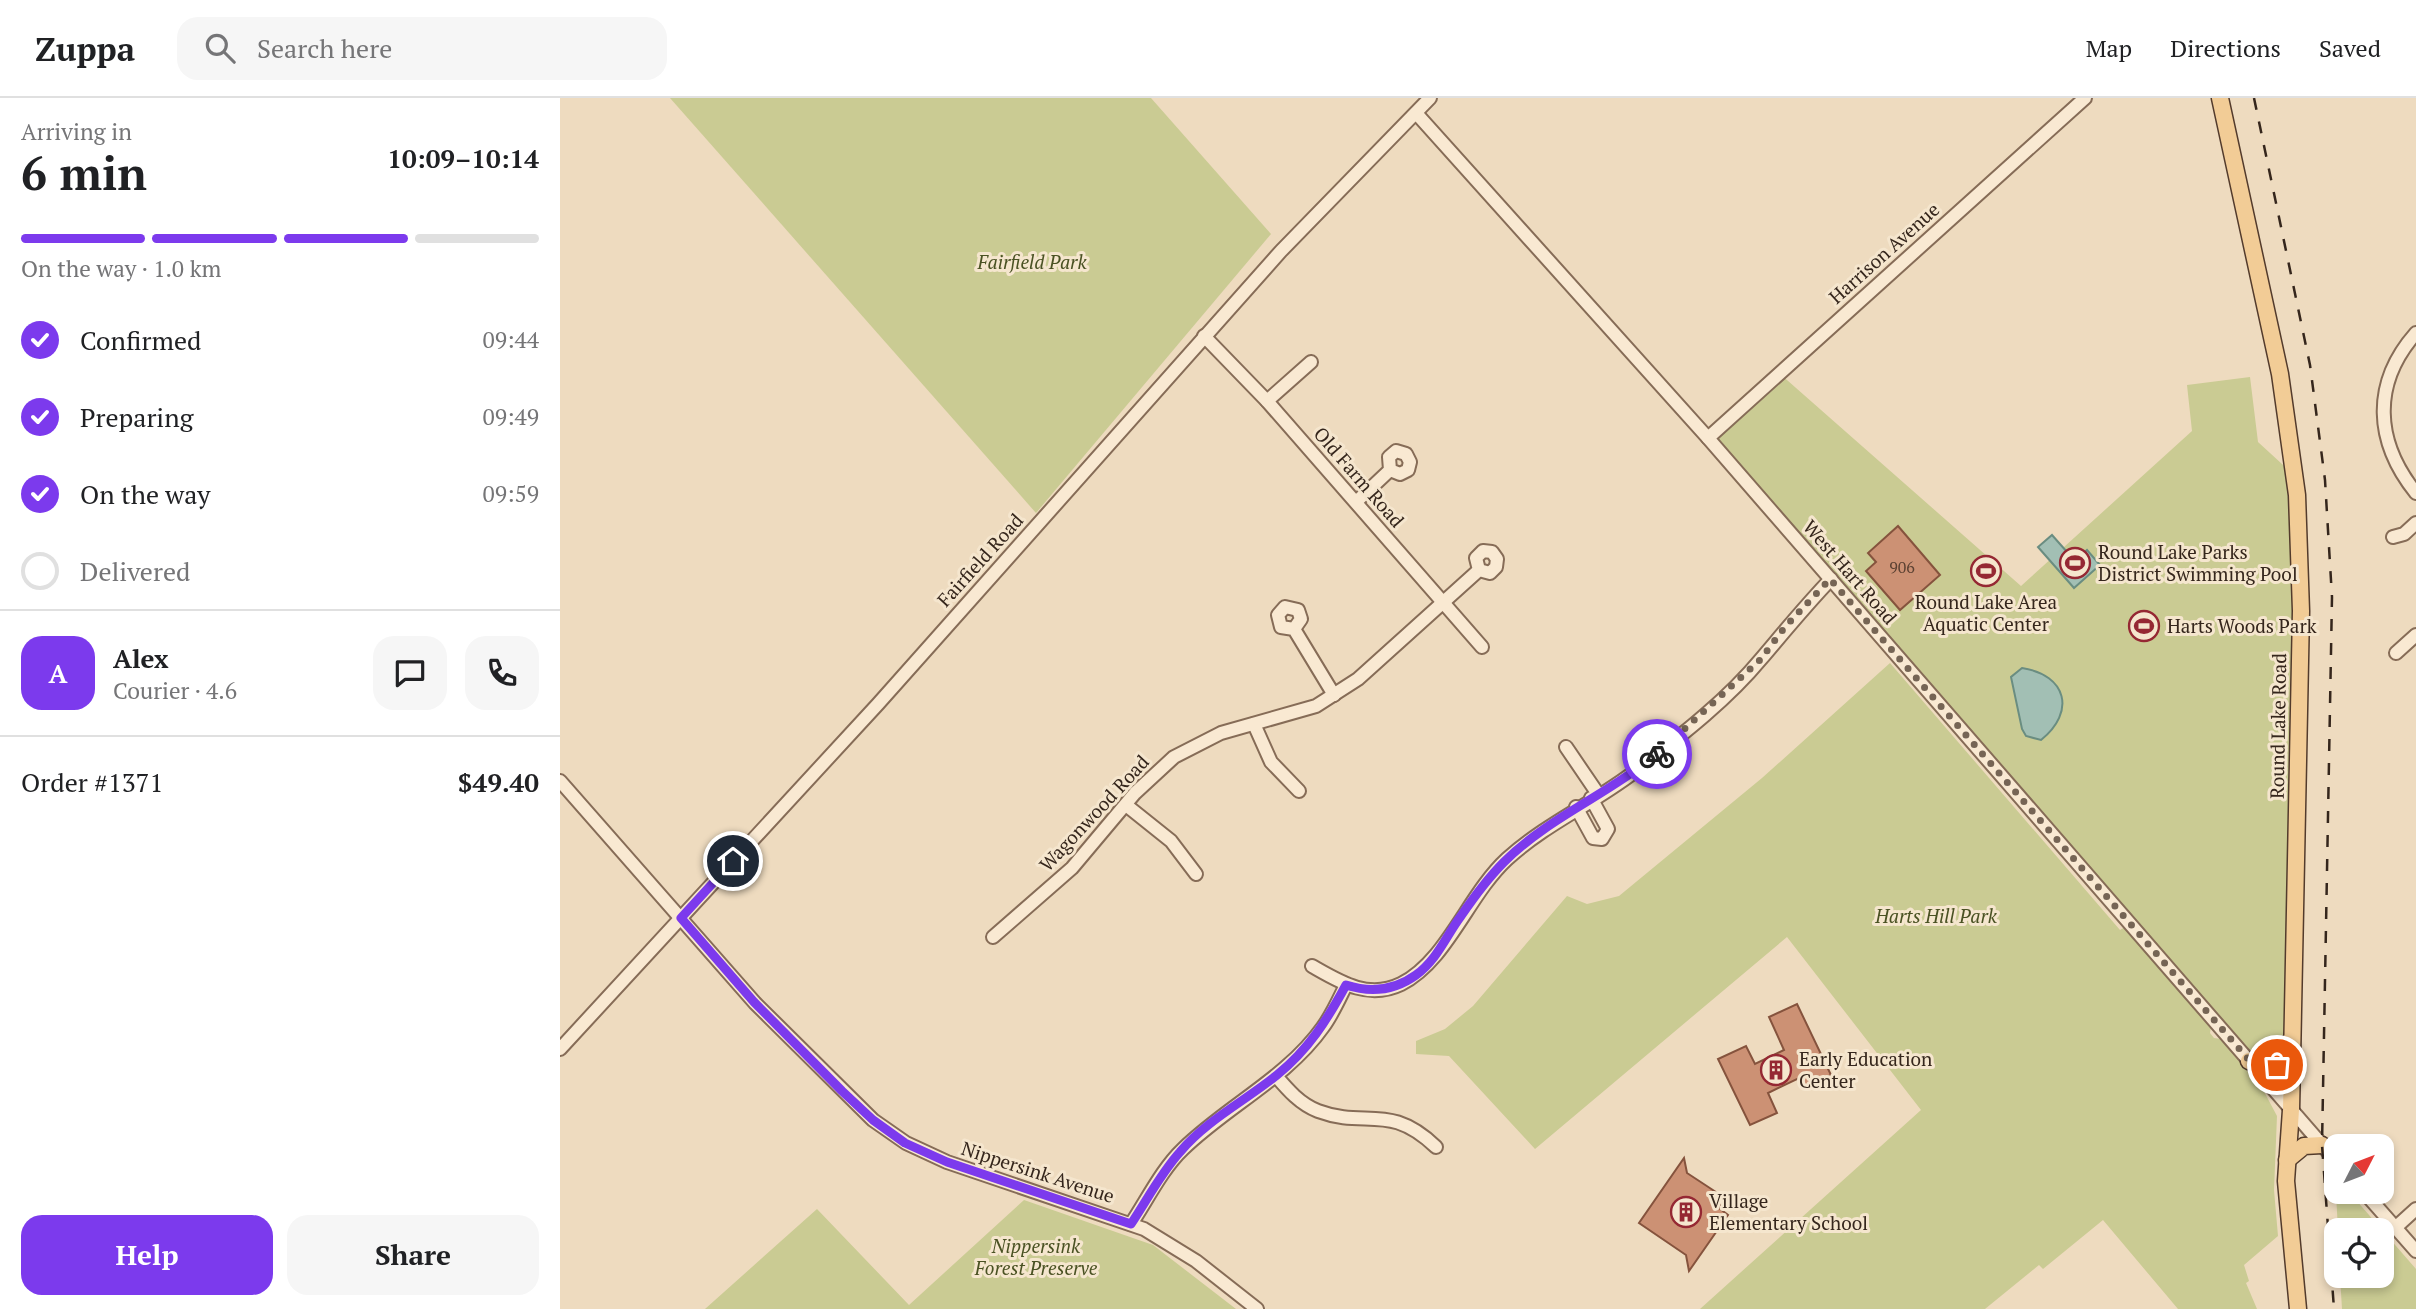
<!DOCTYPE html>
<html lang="en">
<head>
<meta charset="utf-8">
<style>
  body { margin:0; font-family:"PT Serif",serif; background:#f6f6f6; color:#202124; height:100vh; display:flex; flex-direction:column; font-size:26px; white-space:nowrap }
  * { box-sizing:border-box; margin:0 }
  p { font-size:23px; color:#757577 }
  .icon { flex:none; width:38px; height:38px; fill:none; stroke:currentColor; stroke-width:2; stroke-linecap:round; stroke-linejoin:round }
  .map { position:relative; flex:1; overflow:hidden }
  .sheet { display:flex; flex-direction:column; background:#fff; width:560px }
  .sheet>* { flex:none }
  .needle { width:46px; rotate:48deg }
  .fabs { position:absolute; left:1764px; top:1036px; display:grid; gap:14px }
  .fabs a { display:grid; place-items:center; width:70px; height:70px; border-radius:14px; background:#fff; box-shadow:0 4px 10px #0003; font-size:35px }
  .pin { position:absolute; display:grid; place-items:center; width:60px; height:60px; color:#fff; margin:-30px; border:4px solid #fff; border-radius:50%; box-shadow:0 2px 7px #0007 }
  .courier { position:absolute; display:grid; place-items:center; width:70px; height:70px; margin:-35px; border:5px solid #7c3aed; border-radius:50%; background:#fff; color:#222; box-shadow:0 2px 9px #0007 }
  .overview em { font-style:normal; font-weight:600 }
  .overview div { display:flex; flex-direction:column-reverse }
  .overview { display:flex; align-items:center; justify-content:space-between; height:119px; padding:0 21px }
  h1 { font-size:46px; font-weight:600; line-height:52px }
  .bar { display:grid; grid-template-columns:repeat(4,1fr); gap:10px 7px; align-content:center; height:84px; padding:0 21px }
  .bar i { height:9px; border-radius:5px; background:#e0e0e0 }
  .bar .active { background:#7c3aed }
  .bar p { grid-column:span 4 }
  .line { display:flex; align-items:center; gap:18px; padding:0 21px; border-top:2px solid #e0e0e0 }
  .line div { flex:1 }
  .round { display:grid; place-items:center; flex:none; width:74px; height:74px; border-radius:21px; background:#f6f6f6 }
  ol { padding:0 21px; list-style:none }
  li { display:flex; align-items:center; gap:21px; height:77px }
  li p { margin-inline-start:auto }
  li .icon { padding:7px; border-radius:50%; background:#7c3aed; color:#fff; stroke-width:4 }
  li:last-child { color:#757577 }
  li i { width:38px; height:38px; border:4px solid #e0e0e0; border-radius:50% }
  .cta { display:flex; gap:14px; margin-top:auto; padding:14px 21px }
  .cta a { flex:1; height:80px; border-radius:21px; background:#7c3aed; color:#fff; font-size:28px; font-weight:600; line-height:80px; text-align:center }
  .cta a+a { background:#f6f6f6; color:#202124 }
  header { display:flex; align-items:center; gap:42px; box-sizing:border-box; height:98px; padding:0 35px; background:#fff; border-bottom:2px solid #e0e0e0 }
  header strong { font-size:33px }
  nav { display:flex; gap:38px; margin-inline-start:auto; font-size:24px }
  .search { width:490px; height:63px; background:#f6f6f6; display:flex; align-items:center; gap:18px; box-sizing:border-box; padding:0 24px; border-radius:21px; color:#757577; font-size:26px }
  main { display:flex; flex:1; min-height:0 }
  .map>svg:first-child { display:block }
  .green { fill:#cacb93 }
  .water { fill:#a2bfb4; stroke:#6a8d81; stroke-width:2 }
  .building { fill:#cc9174; stroke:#85533d; stroke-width:2 }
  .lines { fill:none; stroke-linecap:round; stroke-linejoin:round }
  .minor-casing { stroke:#866c57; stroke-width:16 }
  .major-casing { stroke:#533b2c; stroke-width:19 }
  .minor { stroke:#f9e9d2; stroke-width:12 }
  .major { stroke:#f2cc96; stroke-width:16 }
  .rail { stroke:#35261c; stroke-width:2.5; stroke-dasharray:12 12; stroke-linecap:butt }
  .done { stroke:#766555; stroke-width:7; stroke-dasharray:0 12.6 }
  .route { stroke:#7c3aed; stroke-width:9 }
  .labels { text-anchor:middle; stroke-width:6; stroke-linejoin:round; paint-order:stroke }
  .number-label { font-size:16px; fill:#5b4132 }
  .street-label { font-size:19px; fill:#35261c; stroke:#f5e6ce }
  .park-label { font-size:19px; font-style:italic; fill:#4a5223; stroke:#f5e6ce }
  .poi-label { font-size:19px; fill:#35261c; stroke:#f5e6ce; text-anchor:start }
</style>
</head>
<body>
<header>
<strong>Zuppa</strong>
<div class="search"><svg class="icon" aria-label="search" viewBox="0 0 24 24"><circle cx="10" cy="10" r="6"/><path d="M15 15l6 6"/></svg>Search here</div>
<nav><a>Map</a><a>Directions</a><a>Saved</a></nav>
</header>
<main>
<section class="sheet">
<div class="overview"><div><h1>6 min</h1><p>Arriving in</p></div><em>10:09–10:14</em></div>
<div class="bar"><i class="active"></i><i class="active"></i><i class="active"></i><i></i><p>On the way · 1.0 km</p></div>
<ol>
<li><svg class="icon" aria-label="check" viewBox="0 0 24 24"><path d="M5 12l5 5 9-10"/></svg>Confirmed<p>09:44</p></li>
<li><svg class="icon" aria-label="check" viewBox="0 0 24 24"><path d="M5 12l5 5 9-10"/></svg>Preparing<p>09:49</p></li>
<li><svg class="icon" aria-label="check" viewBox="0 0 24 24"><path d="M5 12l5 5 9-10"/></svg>On the way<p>09:59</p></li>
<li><i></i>Delivered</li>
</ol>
<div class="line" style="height:126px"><b class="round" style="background:#7c3aed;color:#fff">A</b><div><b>Alex</b><p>Courier · 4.6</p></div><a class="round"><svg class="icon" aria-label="chat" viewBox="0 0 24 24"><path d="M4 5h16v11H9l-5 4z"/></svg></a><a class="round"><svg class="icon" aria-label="phone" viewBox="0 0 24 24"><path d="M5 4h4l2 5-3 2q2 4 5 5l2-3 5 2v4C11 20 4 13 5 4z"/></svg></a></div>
<div class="line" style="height:91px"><div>Order #1371</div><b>$49.40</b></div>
<div class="cta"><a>Help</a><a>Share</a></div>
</section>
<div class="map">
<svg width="1856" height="1211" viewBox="0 0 1856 1211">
  <rect width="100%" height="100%" fill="#eedbbf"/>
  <g class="green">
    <path d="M110,0H591L711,136L476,415Z"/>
    <path d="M1219,275L1461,488L1632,333L1627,287L1690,279L1698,344L1735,378L1731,1012L1148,340Z"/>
    <path d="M1330,565L1560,832L1565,829L1651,929L1650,935L1654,940L1661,941L1700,986L1717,1018L1714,1092L1718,1138L1684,1167L1689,1183L1686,1185L1697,1211H1618L1543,1122L1483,1171L1479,1167L1425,1211H1140L1361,1012L1227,839L975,1051L889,958L856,956V943L885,931L913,908L1007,798L1027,806L1059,798L1202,680Z"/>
    <path d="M1775,1077L1776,1094H1789L1856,1171V1211H1782L1780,1178H1822V1132H1778Z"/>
    <path d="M464,1102L593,1147L676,1211H145L257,1111L349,1207Z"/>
  </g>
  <g class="water">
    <path d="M1492,437L1515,463L1527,452L1540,467L1514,490L1478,449Z"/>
    <path d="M1462,570C1507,577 1516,614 1481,642L1466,638L1462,631L1451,579Z"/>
  </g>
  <g class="building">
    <path d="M1338,428L1380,477L1340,512L1306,473L1316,464L1308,455Z"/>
    <path d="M1237,906L1271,977L1243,990L1239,980L1208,995L1217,1015L1190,1027L1158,961L1186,948L1195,966L1224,952L1209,919Z"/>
    <path d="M1124,1060L1127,1075L1165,1100L1159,1110L1168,1117L1129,1173L1126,1157L1079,1125Z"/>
  </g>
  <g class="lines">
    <g class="minor-casing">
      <g id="minor">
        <path d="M856,15L1148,340L1776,1063"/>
        <path d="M1856,235C1811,286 1815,344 1856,395"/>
        <path d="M644,238L707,303L922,549"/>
        <path d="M707,303L751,264"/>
        <path d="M1148,340L1525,0"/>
        <path d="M796,404L830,372L840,376L848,372L850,364L846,356L836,353L829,359L830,372"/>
        <path d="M1833,439L1844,436L1856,425"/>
        <path d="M734,531L721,529L718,517L725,509L738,512L741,521L734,531L774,597"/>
        <path d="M1836,555L1856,537"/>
        <path d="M694,626L711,664L739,693"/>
        <path d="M1006,649L1038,696"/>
        <path d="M0,683L195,905L313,1022L346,1045L387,1064L584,1131L636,1163L697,1211"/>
        <path d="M566,707L611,743L636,776"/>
        <path d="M1016,709L1033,740L1042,741L1048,731L1031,700"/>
        <path d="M433,839L512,770L575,695L614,659L661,635L756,608L798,581L919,472L930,475L936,469L937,461L932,454L923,453L916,460L919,472"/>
        <path d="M752,868C780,884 808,902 841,886C887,863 908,797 947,761C989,723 1039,703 1082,668C1123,636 1168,601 1201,561C1224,534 1246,507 1271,481"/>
        <path d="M0,951L318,606L721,153L870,0"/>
        <path d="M716,978C728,992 740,1006 758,1013C806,1031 829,1004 876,1049"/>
        <path d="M1804,1094L1856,1153"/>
        <path d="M571,1126C587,1102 602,1071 623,1051C667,1008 727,980 763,929C772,917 779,901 786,887"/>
        <path d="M1835,1130L1856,1111"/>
      </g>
    </g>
    <g class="major-casing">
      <g id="major">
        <path d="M1660,0L1720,276L1737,397L1741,513L1731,1012L1726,1083L1738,1211"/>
        <path d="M1689,963L1706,970L1717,967L1730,943"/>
        <path d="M1727,1062L1744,1048L1762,1047"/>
      </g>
    </g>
    <use href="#minor" class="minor"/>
    <use href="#major" class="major"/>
    <path class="rail" d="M1694,0L1750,267L1765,382L1772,499L1762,1047L1774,1211"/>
  </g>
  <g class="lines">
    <path class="done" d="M1097,656L1200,562L1225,529L1270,481L1689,962L1706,970L1717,967"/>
    <path class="route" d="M173,763L121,820L194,904L282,993L313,1022L345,1045L387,1064L571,1126C587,1102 601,1075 620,1054C647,1022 685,1003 717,977C749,951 767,922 786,887C811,895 834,893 856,877C877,862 886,838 901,818C914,799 928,780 944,764C989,719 1049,696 1097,656"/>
  </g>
  <defs>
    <g id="stadium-ring" transform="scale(1.575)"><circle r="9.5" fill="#f5e6ce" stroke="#952833" stroke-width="1.5"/><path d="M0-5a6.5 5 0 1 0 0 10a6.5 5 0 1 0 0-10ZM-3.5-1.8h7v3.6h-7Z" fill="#952833"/></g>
    <g id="building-ring" transform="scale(1.575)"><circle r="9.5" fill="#f5e6ce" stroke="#952833" stroke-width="1.5"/><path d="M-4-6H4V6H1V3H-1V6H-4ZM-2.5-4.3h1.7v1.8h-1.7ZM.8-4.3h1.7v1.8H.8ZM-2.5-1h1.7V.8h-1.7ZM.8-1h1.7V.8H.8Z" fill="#952833"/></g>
  </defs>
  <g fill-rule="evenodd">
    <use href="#stadium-ring" x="1515" y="465"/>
    <use href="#stadium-ring" x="1426" y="473"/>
    <use href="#stadium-ring" x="1584" y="528"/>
    <use href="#building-ring" x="1216" y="972"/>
    <use href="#building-ring" x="1126" y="1114"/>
  </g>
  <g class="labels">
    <g class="number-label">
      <text x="1342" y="475">906</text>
    </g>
    <g class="street-label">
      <text transform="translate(1324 155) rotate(-42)" y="7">Harrison Avenue</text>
      <text transform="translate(799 379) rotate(49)" y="7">Old Farm Road</text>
      <text transform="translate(420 462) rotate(-48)" y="7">Fairfield Road</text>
      <text transform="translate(1290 474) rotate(49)" y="7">West Hart Road</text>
      <text transform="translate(1718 628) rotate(-89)" y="7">Round Lake Road</text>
      <text transform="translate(534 715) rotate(-47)" y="7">Wagonwood Road</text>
      <text transform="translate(478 1074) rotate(18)" y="7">Nippersink Avenue</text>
    </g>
    <g class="park-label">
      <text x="472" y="171">Fairfield Park</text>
      <text x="1376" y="825">Harts Hill Park</text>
      <text x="476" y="1155">Nippersink<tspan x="476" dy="22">Forest Preserve</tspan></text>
    </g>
    <g class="poi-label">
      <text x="1538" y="461">Round Lake Parks<tspan x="1538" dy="22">District Swimming Pool</tspan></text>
      <text x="1426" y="511" text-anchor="middle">Round Lake Area<tspan x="1426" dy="22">Aquatic Center</tspan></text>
      <text x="1607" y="535">Harts Woods Park</text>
      <text x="1239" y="968">Early Education<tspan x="1239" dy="22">Center</tspan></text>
      <text x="1149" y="1110">Village<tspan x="1149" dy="22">Elementary School</tspan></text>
    </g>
  </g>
</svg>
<div class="fabs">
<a><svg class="needle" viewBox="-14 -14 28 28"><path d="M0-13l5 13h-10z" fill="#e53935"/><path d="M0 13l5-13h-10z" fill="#757577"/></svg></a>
<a><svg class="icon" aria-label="locate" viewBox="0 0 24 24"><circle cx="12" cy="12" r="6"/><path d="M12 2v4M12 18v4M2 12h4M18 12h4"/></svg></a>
</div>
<div class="pin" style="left:1717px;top:967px;background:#ea580c"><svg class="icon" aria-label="bag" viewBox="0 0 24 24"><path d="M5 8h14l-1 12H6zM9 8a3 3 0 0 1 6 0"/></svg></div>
<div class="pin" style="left:173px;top:763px;background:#1f2937"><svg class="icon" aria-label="home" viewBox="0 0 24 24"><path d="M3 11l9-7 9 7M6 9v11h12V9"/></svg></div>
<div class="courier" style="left:1097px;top:656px"><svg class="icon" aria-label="bike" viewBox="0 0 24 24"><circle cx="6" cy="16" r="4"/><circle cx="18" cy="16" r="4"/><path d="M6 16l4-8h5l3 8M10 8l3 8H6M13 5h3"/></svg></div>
</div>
</main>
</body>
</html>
